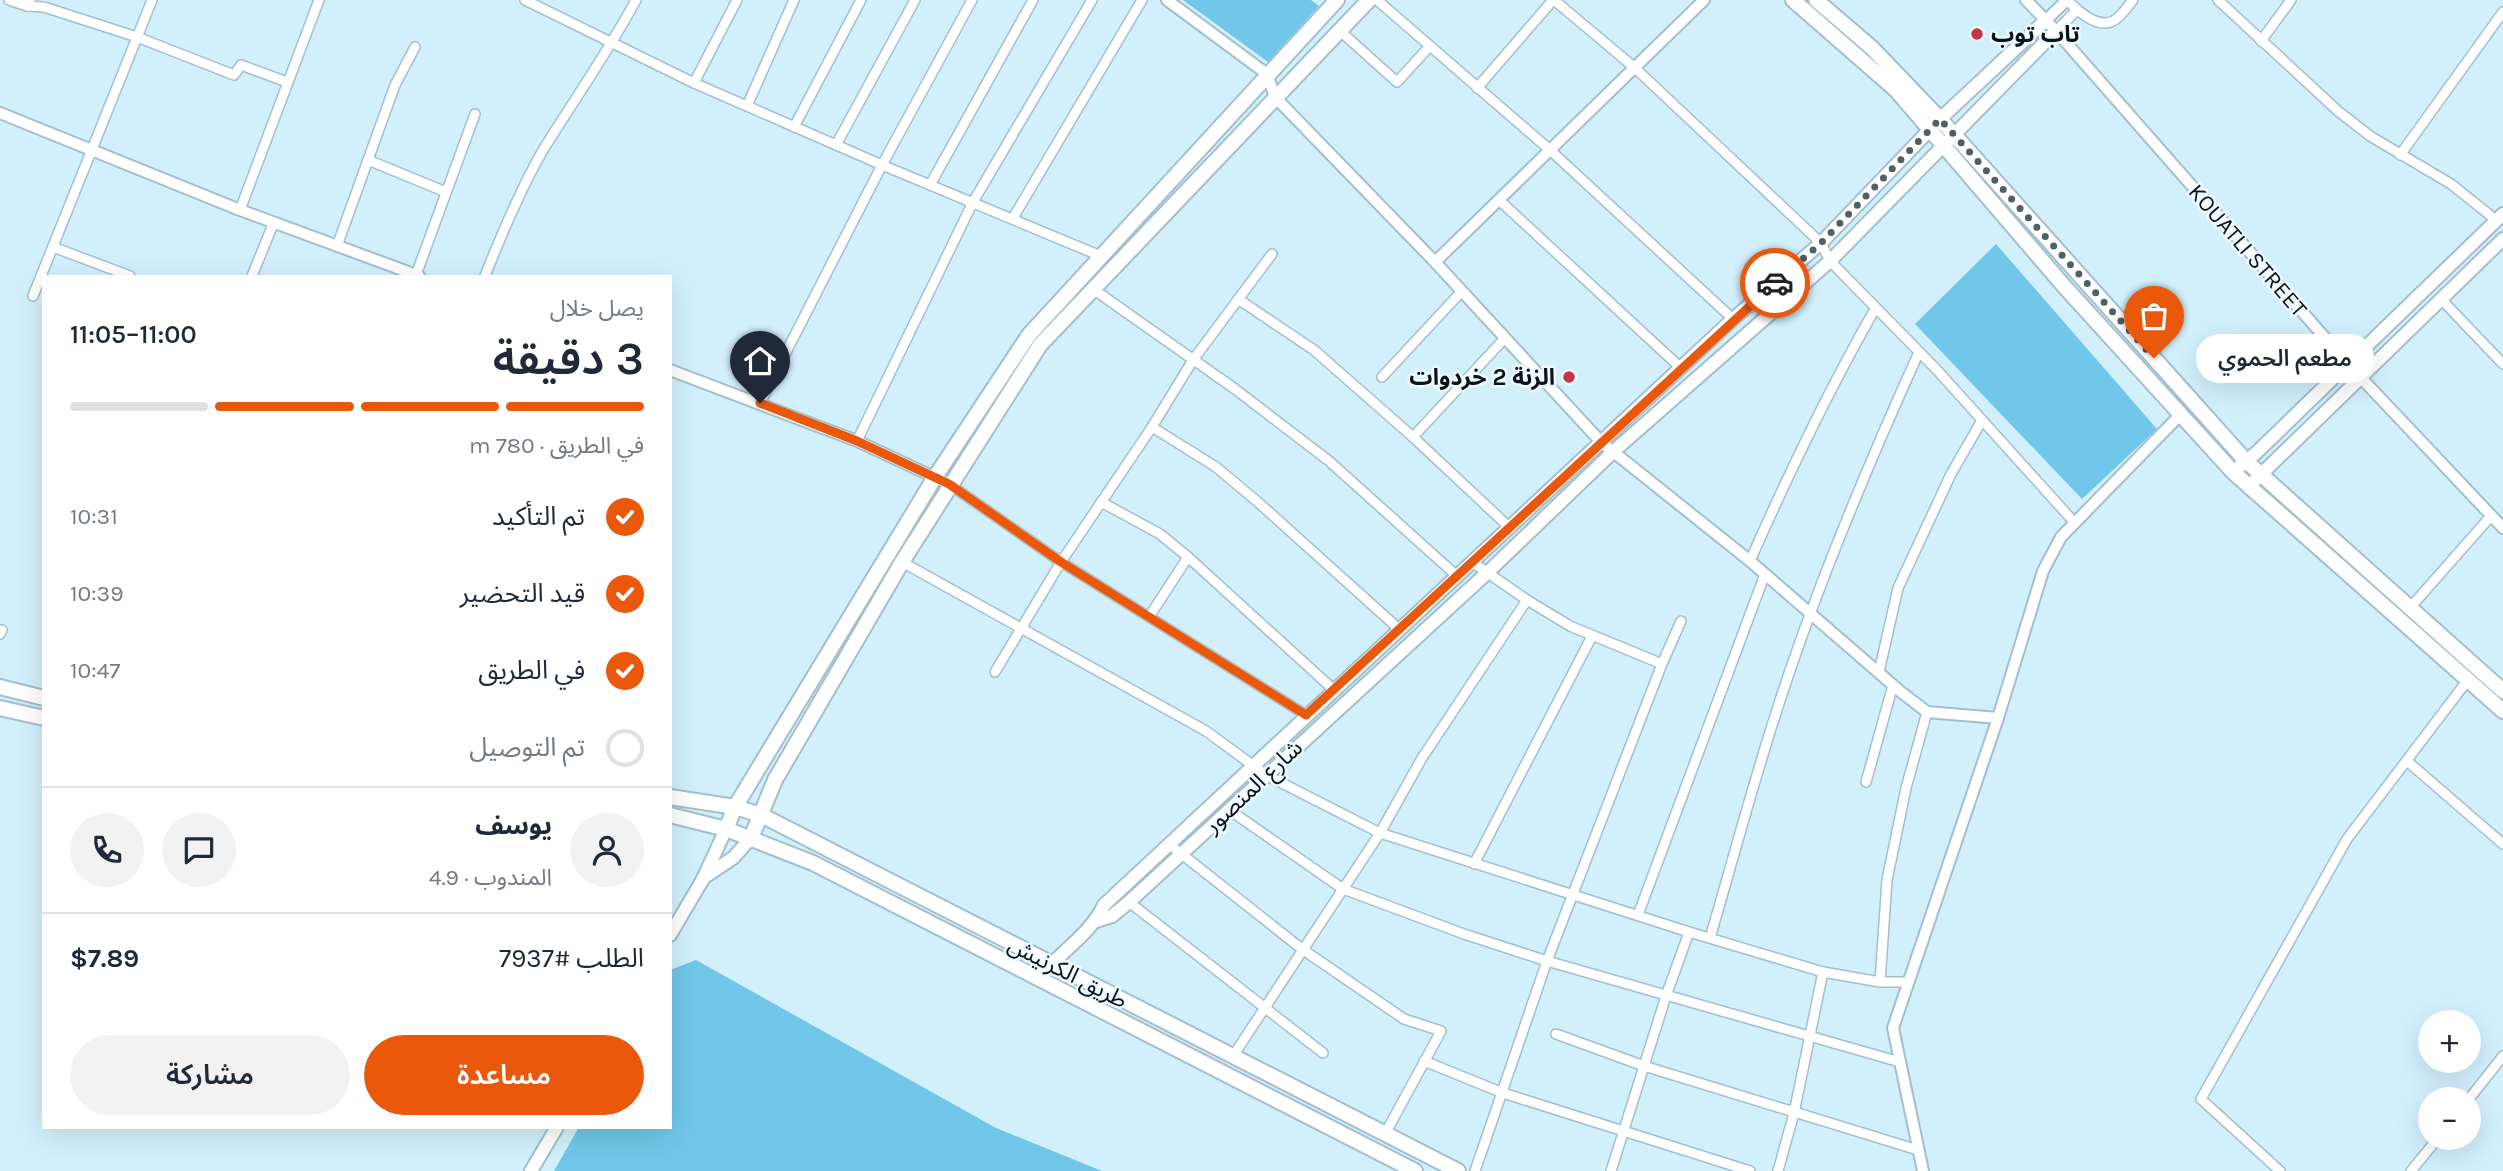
<!DOCTYPE html>
<html lang="ar">
<head>
<meta charset="utf-8">
<style>
  body { margin:0; font-family:Karla,"Noto Sans Arabic",sans-serif; background:#f2f2f3; color:#1f2937; direction:rtl; height:100vh; display:flex; flex-direction:column; font-size:26px; white-space:nowrap }
  * { box-sizing:border-box; margin:0 }
  p { font-size:23px; color:#747a83 }
  .icon { flex:none; width:38px; height:38px; fill:none; stroke:currentColor; stroke-width:2; stroke-linecap:round; stroke-linejoin:round }
  .map { position:relative; flex:1; overflow:hidden; direction:ltr }
  .panel { position:absolute; left:42px; top:275px; width:630px; height:854px; display:flex; flex-direction:column; background:#fff; border-radius:0px; box-shadow:0 7px 28px #0002; direction:rtl }
  .panel>* { flex:none }
  .controls { position:absolute; left:2418px; top:1010px; display:grid; gap:14px }
  .controls a { display:grid; place-items:center; width:63px; height:63px; border-radius:50%; background:#fff; box-shadow:0 7px 28px #0002; font-size:35px }
  .pin { position:absolute; display:grid; place-items:center; width:60px; height:60px; color:#fff; margin:-72px -30px; border-radius:50% 50% 50% 0; rotate:-45deg; box-shadow:0 0 7px #0007 }
  .pin .icon { rotate:45deg }
  .courier { position:absolute; display:grid; place-items:center; width:70px; height:70px; margin:-35px; border:5px solid #ea580c; border-radius:50%; background:#fff; color:#222; box-shadow:0 2px 9px #0007 }
  .bubble { position:absolute; height:49px; border-radius:24px; background:#fff; box-shadow:0 7px 28px #0002; font-size:23px; font-weight:600; line-height:49px; text-align:center; direction:rtl }
  .head em { font-style:normal; font-weight:600 }
  .head div { display:flex; flex-direction:column-reverse }
  .head { display:flex; align-items:center; justify-content:space-between; height:119px; padding:0 28px }
  h1 { font-size:46px; font-weight:600; line-height:52px }
  .bar { display:grid; grid-template-columns:repeat(4,1fr); gap:10px 7px; align-content:center; height:84px; padding:0 28px }
  .bar i { height:9px; border-radius:5px; background:#e0e1e3 }
  .bar .active { background:#ea580c }
  .bar p { grid-column:span 4 }
  .line { display:flex; align-items:center; gap:18px; padding:0 28px; border-top:2px solid #e0e1e3 }
  .line div { flex:1 }
  .round { display:grid; place-items:center; flex:none; width:74px; height:74px; border-radius:37px; background:#f2f2f3 }
  ol { padding:0 28px; list-style:none }
  li { display:flex; align-items:center; gap:21px; height:77px }
  li p { margin-inline-start:auto }
  li .icon { padding:7px; border-radius:50%; background:#ea580c; color:#fff; stroke-width:4 }
  li:last-child { color:#747a83 }
  li i { width:38px; height:38px; border:4px solid #e0e1e3; border-radius:50% }
  .primary-button { display:flex; gap:14px; margin-top:auto; padding:14px 28px }
  .primary-button a { flex:1; height:80px; border-radius:42px; background:#ea580c; color:#fff; font-size:28px; font-weight:600; line-height:80px; text-align:center }
  .primary-button a+a { background:#f2f2f3; color:#1f2937 }
  .map>svg:first-child { display:block }
  .green { fill:#70c7e9 }
  .lines { fill:none; stroke-linecap:round; stroke-linejoin:round }
  .minor-casing { stroke:#a3bfcc; stroke-width:12 }
  .tertiary-casing { stroke:#a3bfcc; stroke-width:14 }
  .secondary-casing { stroke:#a3bfcc; stroke-width:16 }
  .primary-casing { stroke:#a3bfcc; stroke-width:18 }
  .minor { stroke:#fff; stroke-width:9 }
  .tertiary { stroke:#fff; stroke-width:10 }
  .secondary { stroke:#fff; stroke-width:12 }
  .primary { stroke:#fff; stroke-width:14 }
  .done { stroke:#4f6168; stroke-width:7; stroke-dasharray:0 12.6 }
  .route { stroke:#ea580c; stroke-width:9 }
  .poi-dot { fill:#c53547; stroke:#eef9ff; stroke-width:2.5 }
  .labels { text-anchor:middle; stroke-width:5; stroke-linejoin:round; paint-order:stroke }
  .poi-label { font-size:23px; font-weight:bold; fill:#091418; stroke:#eef9ff; text-anchor:start }
  .street-label { font-size:23px; fill:#091418; stroke:#eef9ff }
</style>
</head>
<body>
<div class="map">
<svg width="2503" height="1171" viewBox="0 0 2503 1171">
  <rect width="100%" height="100%" fill="#d2f0fc"/>
  <g class="green">
    <path d="M1183,0H1311L1319,6L1268,62Z"/>
    <path d="M1996,244L2157,429L2082,499L1915,324Z"/>
    <path d="M696,960L996,1128L1102,1171H554L579,1127H670V970Z"/>
  </g>
  <g class="lines">
    <g class="minor-casing">
      <g id="minor">
        <path d="M9,0L27,6L30,0"/>
        <path d="M525,0L694,83L882,165L1103,257"/>
        <path d="M1377,0L1550,150L1733,319"/>
        <path d="M1554,0L1635,68L1821,243L1830,261L1937,370L2074,522"/>
        <path d="M2067,0C2078,11 2097,29 2113,21C2121,17 2127,7 2133,0"/>
        <path d="M2218,0L2338,111L2370,136L2451,184L2496,220"/>
        <path d="M27,6L44,7L137,37L234,75L241,65L287,82"/>
        <path d="M1339,30L1397,82L1429,47"/>
        <path d="M2056,31L2077,10"/>
        <path d="M2261,41L2291,0"/>
        <path d="M694,83L737,0"/>
        <path d="M1477,88L1553,0"/>
        <path d="M747,106L794,0"/>
        <path d="M794,127L861,0"/>
        <path d="M836,145L915,0"/>
        <path d="M2400,155L2503,12"/>
        <path d="M368,160L446,192"/>
        <path d="M930,185L1033,0"/>
        <path d="M1499,200L1681,368"/>
        <path d="M240,210L319,0"/>
        <path d="M1013,218L1142,0"/>
        <path d="M337,246L395,85L415,47"/>
        <path d="M53,247L130,276"/>
        <path d="M416,275L475,114"/>
        <path d="M252,276L274,222"/>
        <path d="M485,276C502,233 520,190 543,150C574,100 608,52 636,0"/>
        <path d="M1093,289L1235,389L1329,461L1457,576"/>
        <path d="M33,296L152,0"/>
        <path d="M1238,299L1314,350L1413,437L1509,527"/>
        <path d="M2441,299L2503,364"/>
        <path d="M1382,377L1462,291"/>
        <path d="M760,403L882,165L972,0"/>
        <path d="M1152,427L1216,467L1259,503L1399,629"/>
        <path d="M1413,437L1505,338"/>
        <path d="M857,441L973,202L1092,0"/>
        <path d="M949,484L1061,562L1306,715"/>
        <path d="M1101,502L1160,534L1188,557L1334,690"/>
        <path d="M1750,561C1788,475 1828,391 1875,309"/>
        <path d="M902,562L1206,731L1266,775L1380,833L1689,932L1823,972L1880,982H1908"/>
        <path d="M1472,562L1527,600L1570,626L1662,664"/>
        <path d="M2409,609L2491,516"/>
        <path d="M1149,617L1188,557"/>
        <path d="M0,634L2,630"/>
        <path d="M995,672L1061,562L1152,427L1193,360L1272,254"/>
        <path d="M1879,672L1898,588L1951,474L1981,422"/>
        <path d="M2407,761L2503,844"/>
        <path d="M1866,782L1893,685"/>
        <path d="M1228,809L1343,889L1464,934L1547,961L1900,1062"/>
        <path d="M1169,844L1302,949L1404,1019L1441,1031L1385,1134"/>
        <path d="M1474,864L1592,636"/>
        <path d="M1129,902L1323,1053"/>
        <path d="M1638,915L1765,574"/>
        <path d="M1710,938C1732,863 1752,787 1776,713C1815,590 1866,469 1919,352"/>
        <path d="M1880,982L1887,880L1906,788L1927,712"/>
        <path d="M1556,1034L1644,1066L1918,1150"/>
        <path d="M1233,1056L1380,833L1422,758L1527,600"/>
        <path d="M1424,1061L1503,1093L1750,1171"/>
        <path d="M2469,1099L2503,1056"/>
        <path d="M1475,1171L1547,961L1662,664L1681,621"/>
        <path d="M1611,1171L1666,996L1689,932"/>
        <path d="M1778,1171L1794,1113L1823,972"/>
        <path d="M2280,1171L2201,1099L2347,839L2467,681"/>
        <path d="M2411,1171L2438,1138"/>
      </g>
    </g>
    <g class="tertiary-casing">
      <g id="tertiary">
        <path d="M1167,0L1267,74L1275,97L1435,262L1601,442L1750,561L1901,692L1927,712L1998,718"/>
        <path d="M2026,0L2056,31L2348,364L2503,528"/>
        <path d="M2046,20L2067,0"/>
        <path d="M0,113L240,210L419,276"/>
        <path d="M1435,262L1704,0"/>
        <path d="M670,370L857,441L949,484"/>
        <path d="M1923,1171L1893,1028L1998,718L2043,571L2061,537L2181,414"/>
      </g>
    </g>
    <g class="secondary-casing">
      <g id="secondary">
        <path d="M2233,472L2256,453L2503,214"/>
        <path d="M2248,487L2503,239"/>
        <path d="M703,878L733,858L751,838"/>
        <path d="M1096,921L1112,916L1129,902L1487,573L1614,451L1830,261L2056,31"/>
        <path d="M670,935L703,879L726,829"/>
        <path d="M1040,978C1059,952 1090,935 1104,905L1733,319L1821,243L1940,119L2046,20"/>
        <path d="M531,1171L557,1127"/>
      </g>
    </g>
    <g class="primary-casing">
      <g id="primary">
        <path d="M1793,0L1896,90L2063,285L2233,472L2503,711"/>
        <path d="M1816,0L1872,48L1940,119L2246,461L2503,691"/>
        <path d="M0,687L44,698"/>
        <path d="M0,708L44,718"/>
        <path d="M670,797L735,807L761,815L1458,1171"/>
        <path d="M670,815L726,829L813,863L1415,1171"/>
        <path d="M726,829L735,807L935,477L1029,335L1337,0"/>
        <path d="M751,838L775,780L902,562L1040,345L1369,0"/>
      </g>
    </g>
    <use href="#minor" class="minor"/>
    <use href="#tertiary" class="tertiary"/>
    <use href="#secondary" class="secondary"/>
    <use href="#primary" class="primary"/>
  </g>
  <g class="lines">
    <path class="done" d="M1775,283L1821,243L1940,119L2154,358"/>
    <path class="route" d="M760,403L857,441L949,484L1061,562L1306,715L1775,283"/>
  </g>
  <g class="poi-dot">
    <circle cx="1977" cy="34" r="7"/>
    <circle cx="1569" cy="377" r="7"/>
  </g>
  <g class="labels">
    <g class="poi-label">
      <text x="1991" y="42">تاب توب</text>
      <text x="1555" y="385" text-anchor="end">الزنة 2 خردوات</text>
    </g>
    <g class="street-label">
      <text transform="translate(2248 250) rotate(49)" y="8">KOUATLI STREET</text>
      <text transform="translate(1253 786) rotate(-43)" y="8">شارع المنصور</text>
      <text transform="translate(1068 972) rotate(27)" y="8">طريق الكرنيش</text>
    </g>
  </g>
</svg>
<div class="controls">
<a>+</a>
<a>−</a>
</div>
<div class="pin" style="left:2154px;top:358px;background:#ea580c"><svg class="icon" aria-label="bag" viewBox="0 0 24 24"><path d="M5 8h14l-1 12H6zM9 8a3 3 0 0 1 6 0"/></svg></div>
<div class="pin" style="left:760px;top:403px;background:#1f2937"><svg class="icon" aria-label="home" viewBox="0 0 24 24"><path d="M3 11l9-7 9 7M6 9v11h12V9"/></svg></div>
<div class="courier" style="left:1775px;top:283px"><svg class="icon" aria-label="car" viewBox="0 0 24 24"><path d="M5 17H2v-5l4-1 3-4h7l3 4 3 1v5h-3M9 17h6M6 11h13"/><circle cx="7" cy="17" r="2"/><circle cx="17" cy="17" r="2"/></svg></div>
<div class="bubble" style="left:2196px;top:334px;width:178px">مطعم الحموي</div>
<section class="panel">
<div class="head"><div><h1>3 دقيقة</h1><p>يصل خلال</p></div><em>11:00–11:05</em></div>
<div class="bar"><i class="active"></i><i class="active"></i><i class="active"></i><i></i><p>في الطريق · 780 m</p></div>
<ol>
<li><svg class="icon" aria-label="check" viewBox="0 0 24 24"><path d="M5 12l5 5 9-10"/></svg>تم التأكيد<p>10:31</p></li>
<li><svg class="icon" aria-label="check" viewBox="0 0 24 24"><path d="M5 12l5 5 9-10"/></svg>قيد التحضير<p>10:39</p></li>
<li><svg class="icon" aria-label="check" viewBox="0 0 24 24"><path d="M5 12l5 5 9-10"/></svg>في الطريق<p>10:47</p></li>
<li><i></i>تم التوصيل</li>
</ol>
<div class="line" style="height:126px"><a class="round"><svg class="icon" aria-label="person" viewBox="0 0 24 24"><circle cx="12" cy="8" r="4"/><path d="M4 21q1-7 8-7t8 7"/></svg></a><div><b>يوسف</b><p>المندوب · 4.9</p></div><a class="round"><svg class="icon" aria-label="chat" viewBox="0 0 24 24"><path d="M4 5h16v11H9l-5 4z"/></svg></a><a class="round"><svg class="icon" aria-label="phone" viewBox="0 0 24 24"><path d="M5 4h4l2 5-3 2q2 4 5 5l2-3 5 2v4C11 20 4 13 5 4z"/></svg></a></div>
<div class="line" style="height:91px"><div>الطلب #7937</div><b>$7.89</b></div>
<div class="primary-button"><a>مساعدة</a><a>مشاركة</a></div>
</section>
</div>
</body>
</html>
